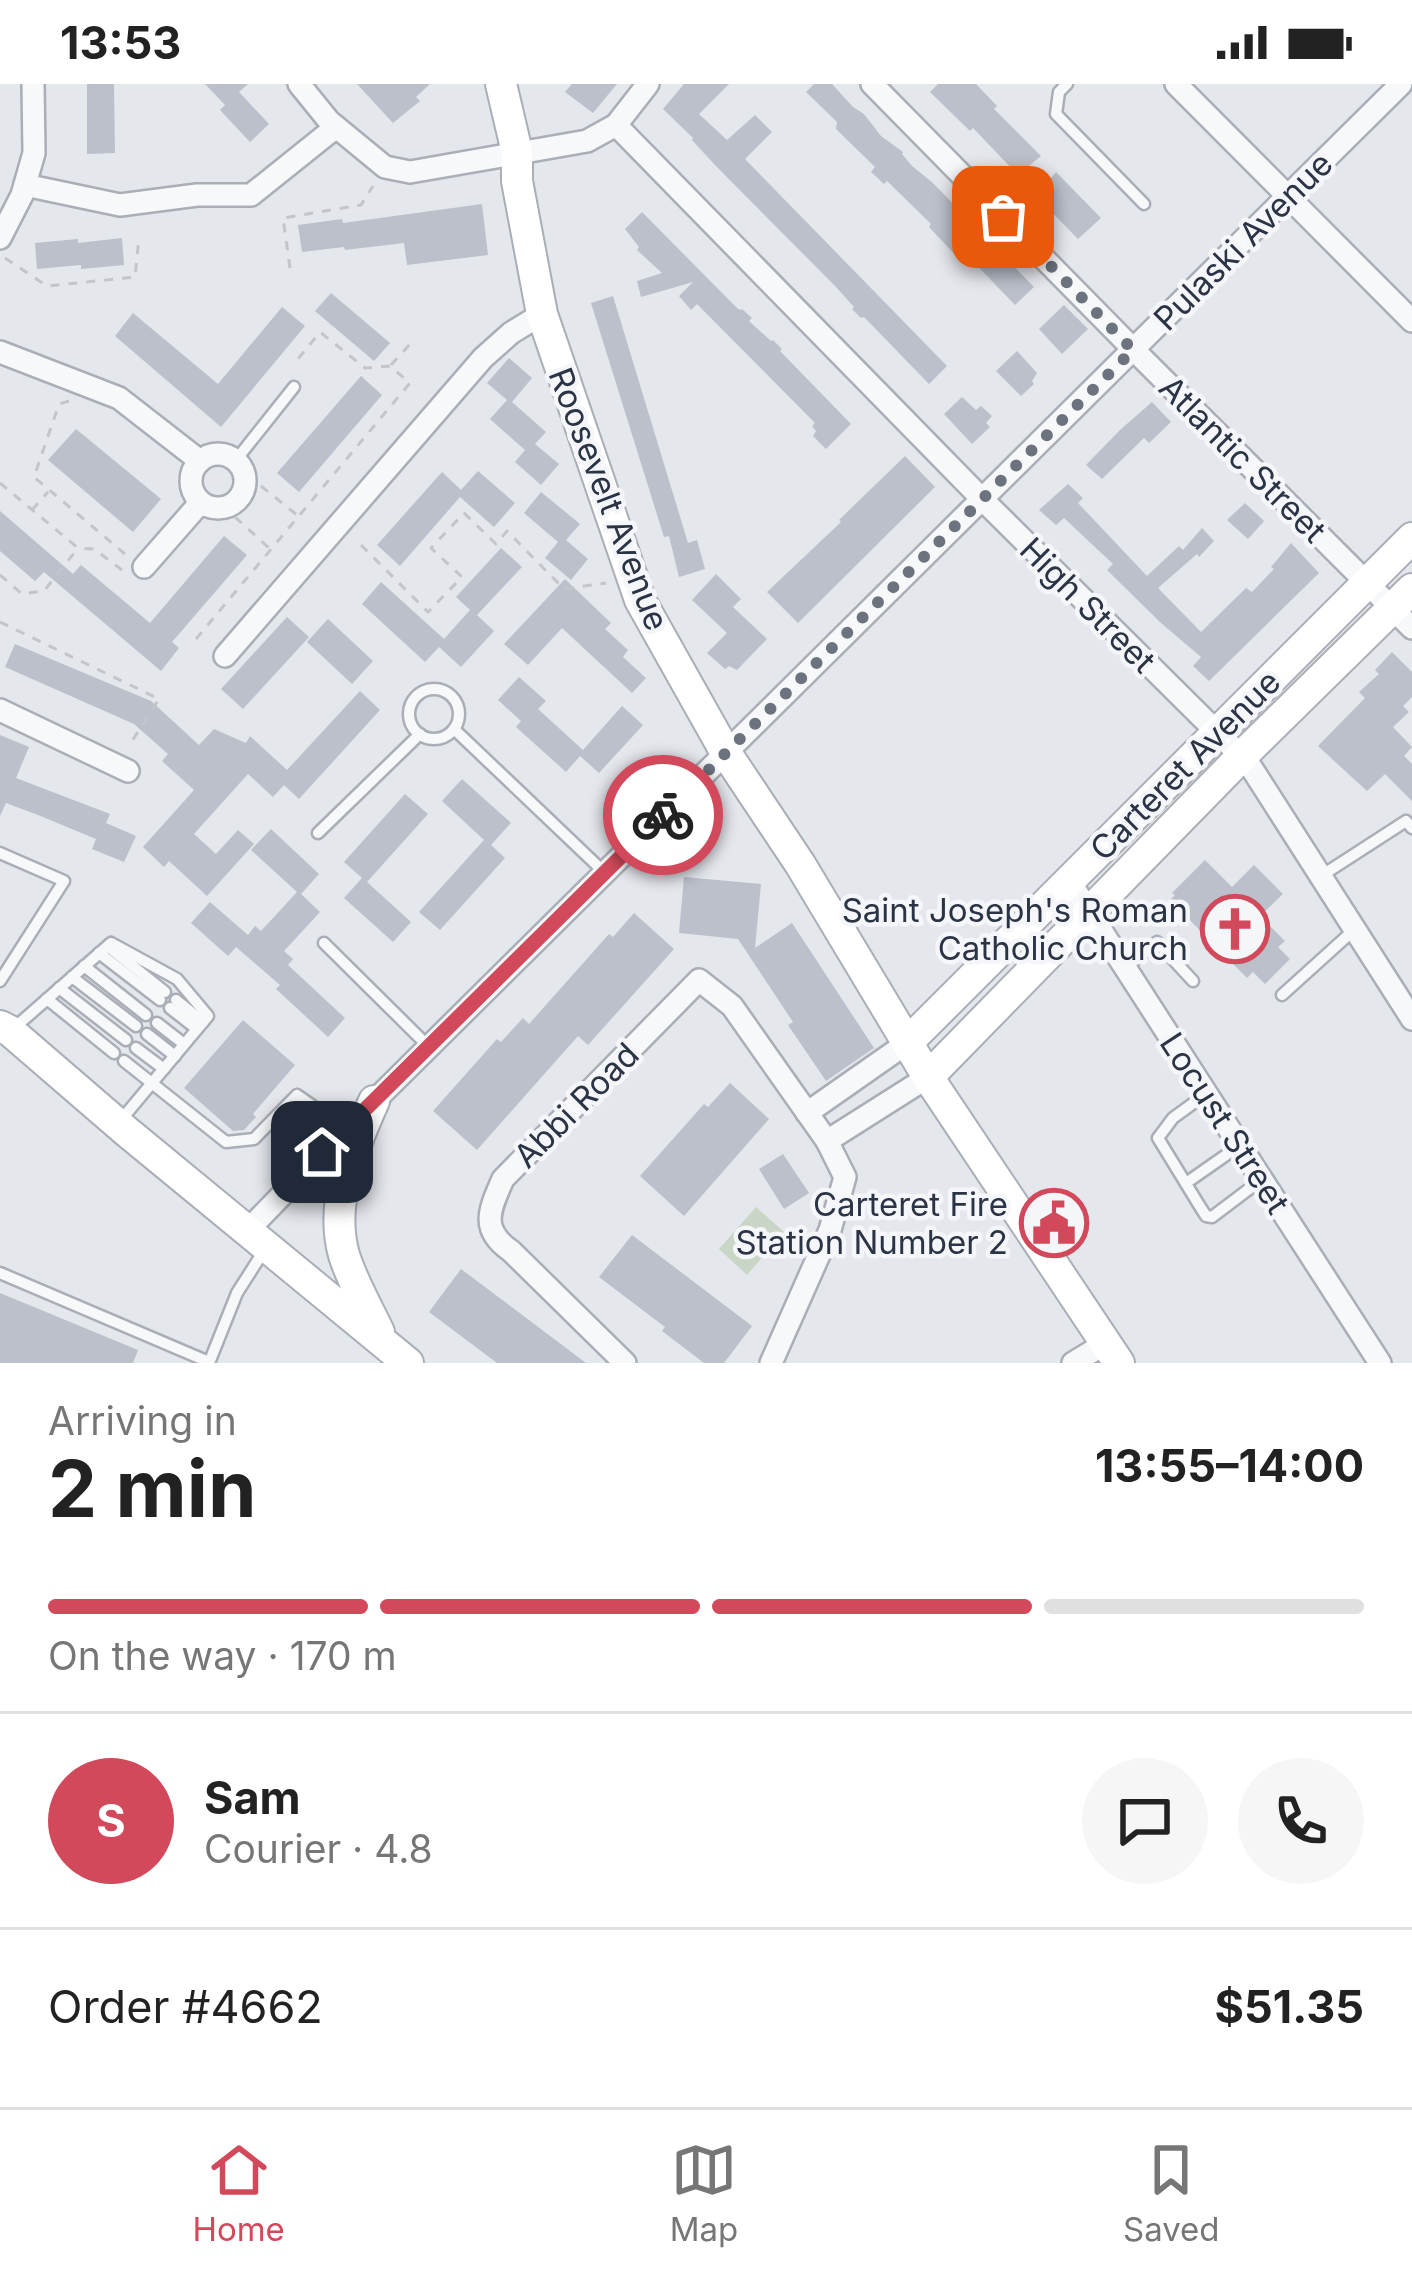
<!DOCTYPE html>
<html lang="en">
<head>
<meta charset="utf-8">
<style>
  body { margin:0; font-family:Inter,sans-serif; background:#f6f6f6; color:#222; height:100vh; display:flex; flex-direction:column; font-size:45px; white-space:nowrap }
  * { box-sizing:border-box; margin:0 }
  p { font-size:39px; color:#767676 }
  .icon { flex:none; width:66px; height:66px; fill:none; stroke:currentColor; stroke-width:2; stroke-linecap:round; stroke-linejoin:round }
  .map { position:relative; height:1279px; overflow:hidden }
  .sheet { display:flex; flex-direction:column; background:#fff; flex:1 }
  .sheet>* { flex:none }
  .pin { position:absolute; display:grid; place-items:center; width:102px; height:102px; color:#fff; margin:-51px; border-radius:24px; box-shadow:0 6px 18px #0006 }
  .courier { position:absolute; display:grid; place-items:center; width:120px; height:120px; margin:-60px; border:9px solid #d1495b; border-radius:50%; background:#fff; color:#222; box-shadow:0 3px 15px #0007 }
  .head em { font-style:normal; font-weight:700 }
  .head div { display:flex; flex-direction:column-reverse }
  .head { display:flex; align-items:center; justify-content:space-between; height:204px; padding:0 48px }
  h1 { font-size:78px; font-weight:700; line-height:90px }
  .bar { display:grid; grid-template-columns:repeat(4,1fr); gap:18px 12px; align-content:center; height:144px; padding:0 48px }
  .bar i { height:15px; border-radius:9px; background:#e0e0e0 }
  .bar .active { background:#d1495b }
  .bar p { grid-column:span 4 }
  .line { display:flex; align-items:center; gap:30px; padding:0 48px; border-top:3px solid #e0e0e0 }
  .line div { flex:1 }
  .round { display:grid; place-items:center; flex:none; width:126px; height:126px; border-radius:63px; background:#f6f6f6 }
  .status { display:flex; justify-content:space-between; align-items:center; height:84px; padding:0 60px; background:#fff; direction:ltr }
  .status svg { height:33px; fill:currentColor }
  .dock { display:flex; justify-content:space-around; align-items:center; height:168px; border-top:3px solid #e0e0e0; background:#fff; font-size:33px; color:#767676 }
  .dock a { display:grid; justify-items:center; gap:6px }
  .dock .active { color:#d1495b }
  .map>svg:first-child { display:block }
  .green { fill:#c9d6c5 }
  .building { fill:#bbc0ca }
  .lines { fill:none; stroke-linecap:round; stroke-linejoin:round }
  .lane-casing { stroke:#a9aeb7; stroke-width:15 }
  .street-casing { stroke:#a9aeb7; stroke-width:26 }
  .secondary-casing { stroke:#a9aeb7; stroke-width:34 }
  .path { stroke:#c2c5cb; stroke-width:3; stroke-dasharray:9 9; stroke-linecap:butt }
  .lane { stroke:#f7f8fa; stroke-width:10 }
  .street { stroke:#f7f8fa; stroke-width:21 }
  .secondary { stroke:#fff; stroke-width:30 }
  .done { stroke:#6c737f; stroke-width:12; stroke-dasharray:0 21.6 }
  .route { stroke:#d1495b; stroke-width:15 }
  .labels { text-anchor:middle; stroke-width:9; stroke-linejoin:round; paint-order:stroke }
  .street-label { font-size:33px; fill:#2b3445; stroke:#f4f6f9 }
  .poi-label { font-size:33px; fill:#2b3445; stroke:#f4f6f9; text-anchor:end }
</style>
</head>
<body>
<div class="status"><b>13:53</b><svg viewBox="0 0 49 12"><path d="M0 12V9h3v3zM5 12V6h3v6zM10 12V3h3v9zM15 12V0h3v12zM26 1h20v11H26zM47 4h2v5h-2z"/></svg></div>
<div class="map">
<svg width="1412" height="1279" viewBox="0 0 1412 1279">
  <rect width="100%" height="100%" fill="#e4e7ec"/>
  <path class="green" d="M756,1123L784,1148L747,1191L719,1165Z"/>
  <g class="building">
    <path d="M87,0H114L115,69L87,70Z"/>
    <path d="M205,0H248L239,8L269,40L250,58L220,26L225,21Z"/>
    <path d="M357,0H430L416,13L420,17L393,39Z"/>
    <path d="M572,0H617L593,29L565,8Z"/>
    <path d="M684,0H729L699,30L727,56L755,31L772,48L745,75L947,282L929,300L864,233L861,234L852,225L854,223L836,203L714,80L692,56L693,54L663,25Z"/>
    <path d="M814,0H832L853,23L864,30L881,52L903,68L902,70L912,82L933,99L1034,203L1015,221L965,169L959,175L929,143L931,140L887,97L884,100L871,88L875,83L836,45L837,38L806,8Z"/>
    <path d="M938,0H976L997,22L994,25L1041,72L1018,91L973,44L970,47L930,8Z"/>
    <path d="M1056,88L1101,134L1078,155L1036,112Z"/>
    <path d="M482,120L488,171L407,181L404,159L345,166L344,163L302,168L298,141L342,135L343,139Z"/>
    <path d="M642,128L736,223L740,226L742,225L752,234L749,237L771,257L773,256L782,265L780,267L851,340L826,365L813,352L816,347L812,342L815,339L697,220L691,226L679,212L693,198L641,213L637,197L662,189L637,166L639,163L625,145Z"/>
    <path d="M122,154L124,181L81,185V181L37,185L35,159L78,155V159Z"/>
    <path d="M331,209L390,259L374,277L315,227Z"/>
    <path d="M613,212L688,459L697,456L705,485L679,493L669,452L664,453L591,219Z"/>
    <path d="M1064,221L1088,245L1062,270L1039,245Z"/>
    <path d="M282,223L305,242L221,343L115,252L133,229L218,300Z"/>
    <path d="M1017,267L1037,289L1032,297L1034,300L1021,312L996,287Z"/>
    <path d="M509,274L532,294L512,318L546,348L535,360L559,380L541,401L515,378L525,366L490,335L507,316L487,299Z"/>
    <path d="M361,292L382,311L299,408L277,389Z"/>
    <path d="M962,313L976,326L981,322L992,332L986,339L990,343L972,360L944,330Z"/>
    <path d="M1152,318L1171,338L1149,359L1144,354L1102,395L1086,381L1120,346Z"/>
    <path d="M76,345L161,415L133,448L48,376Z"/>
    <path d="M905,372L935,403L798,539L767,508L841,438L839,436Z"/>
    <path d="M478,387L515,419L494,443L460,413L400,482L377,461L442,388L461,406Z"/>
    <path d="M1068,400L1083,414L1078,419L1147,492L1179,462L1183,466L1202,444L1214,457L1199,473L1197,470L1158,504L1201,548L1246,504L1252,508L1274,485L1271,483L1291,459L1319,489L1209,597L1193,582L1201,573L1161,539L1107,486L1113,480L1064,434L1056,441L1039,426Z"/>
    <path d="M541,408L580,440L566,456L588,475L571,496L545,474L558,458L524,429Z"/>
    <path d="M1245,419L1264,437L1248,455L1227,436Z"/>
    <path d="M0,427L73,490L81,481L150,539L224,452L247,471L172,558L179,564L161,587L44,488L35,497L0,467Z"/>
    <path d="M501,464L522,483L477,531L494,547L461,583L439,563L425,578L362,520L381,498L444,555L470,526L456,513Z"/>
    <path d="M716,490L741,515L733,523L767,555L737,586L729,582L725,585L707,569L727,549L692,516Z"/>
    <path d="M565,495L611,539L605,545L628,566L623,573L646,594L632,609L562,544L528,581L504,560Z"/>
    <path d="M287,533L309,553L243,625L221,605Z"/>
    <path d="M328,535L373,577L352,600L307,558Z"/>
    <path d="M15,560L151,617L199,661L214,645L246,659L250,652L287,686L360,607L380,626L299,715L284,701L273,713L248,690L194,750L216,770L238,746L254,760L207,812L169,777L164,783L143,763L194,706L162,677L168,670L134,640L5,583Z"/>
    <path d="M1392,568L1412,588V613L1403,622L1409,628L1393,643L1412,663L1404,672L1412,680V717L1385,690L1367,707L1318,662L1365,614L1359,608L1379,590L1375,586Z"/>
    <path d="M519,593L546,617L538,625L583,666L622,622L643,641L599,689L580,672L566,688L516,643L521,637L498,616Z"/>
    <path d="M0,651L29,663L16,694L110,730L106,739L136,752L124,778L92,765L96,755L38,731L6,719L0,732Z"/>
    <path d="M462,695L511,739L491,761L505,774L440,846L419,828L484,756L442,717Z"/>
    <path d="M405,710L428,730L367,798L411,838L393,858L344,814L362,794L344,778Z"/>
    <path d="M271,745L319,790L301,810L320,828L284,867L293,875L288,881L345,934L328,953L276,905L280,901L236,863L228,872L191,839L210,818L248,851L255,842L261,847L297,808L251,766Z"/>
    <path d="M1205,776L1232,803L1254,781L1283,810L1260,832L1285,857L1278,863L1290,875L1265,900L1253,888L1247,894L1170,816L1175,811L1172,809Z"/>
    <path d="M684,793L761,800L755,864L792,839L874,964L826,997L788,941L793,938L738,855L679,849Z"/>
    <path d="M634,829L674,865L588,961L578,952L477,1066L433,1027L497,955L501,958L523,934L529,940L609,850L613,853Z"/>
    <path d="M243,936L295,981L253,1030L256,1033L244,1046L233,1047L184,1004Z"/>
    <path d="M730,999L769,1035L684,1132L640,1092L704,1020L708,1023Z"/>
    <path d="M783,1070L809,1109L784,1125L759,1085Z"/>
    <path d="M632,1151L752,1242L724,1279H704L662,1247L665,1243L599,1193Z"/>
    <path d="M461,1185L586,1279H497L429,1228Z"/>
    <path d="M0,1209L138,1266L133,1279H0Z"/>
  </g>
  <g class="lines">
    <g class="lane-casing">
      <g id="lane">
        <path d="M1067,0L1059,8L1056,30L1144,120"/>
        <path d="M236,376L294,303"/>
        <circle cx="434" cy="630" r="25"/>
        <path d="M454,645L604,788"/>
        <path d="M318,749L420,650"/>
        <path d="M0,769L64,797L0,897"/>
        <path d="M1321,792L1406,737L1412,744"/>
        <path d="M324,859L429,963"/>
        <path d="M110,864L165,908"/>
        <path d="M99,869L160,916"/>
        <path d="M84,882L146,931"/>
        <path d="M1125,884L1157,858L1193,897"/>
        <path d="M72,893L136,942"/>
        <path d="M59,904L126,956"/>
        <path d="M1282,911L1355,845"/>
        <path d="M47,915L114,969"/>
        <path d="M176,916L203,938"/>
        <path d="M170,924L197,945"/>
        <path d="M157,939L184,960"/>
        <path d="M13,945L111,859L177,895L208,932L121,1036"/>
        <path d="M147,950L175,972"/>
        <path d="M136,964L164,985"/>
        <path d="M124,977L226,1058L254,1055L297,1011L346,1045"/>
        <path d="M1206,1010L1173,1034L1158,1054L1199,1121L1206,1132L1212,1133L1261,1096"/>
        <path d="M1186,1099L1239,1062"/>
        <path d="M0,1189L209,1278"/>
        <path d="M209,1279L237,1209L265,1165"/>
      </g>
    </g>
    <g class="street-casing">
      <g id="street">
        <path d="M299,0L329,37L385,83L410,88L587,57L616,41L648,0"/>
        <path d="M872,0L1133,265L1412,544"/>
        <path d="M1176,0L1412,237"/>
        <path d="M616,41L983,416L1249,680L1412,935"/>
        <path d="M25,101L120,121L197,111H251L336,43"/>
        <path d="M0,154L22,111L34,69L33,0"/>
        <path d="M0,268L119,314L200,377"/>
        <circle cx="218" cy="397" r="27"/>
        <path d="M144,483L200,419"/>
        <path d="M225,572L483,274L511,249L542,230"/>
        <path d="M0,626L128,687"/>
        <path d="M1070,798L1380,1279"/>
        <path d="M807,1029L907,959"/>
        <path d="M827,1057L928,993"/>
        <path d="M248,1146L346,1045L1401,0"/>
        <path d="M625,1279L511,1167C479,1145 490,1125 503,1095L699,896L732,922L827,1057L845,1093L830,1146L771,1279"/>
        <path d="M1073,1279L1106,1259"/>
      </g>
    </g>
    <g class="secondary-casing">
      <g id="secondary">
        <path d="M501,0L517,68V97L542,230L640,516L726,669L800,780L928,993L1119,1279"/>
        <path d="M0,942L10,947L126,1047L408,1279"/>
        <path d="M907,959L1412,454"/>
        <path d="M928,993L1241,673L1412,505"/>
        <path d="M374,1017C353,1064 329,1118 344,1171C352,1197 367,1223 379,1248"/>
      </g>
    </g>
    <g class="path">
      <path d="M5,174L47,202L135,193L139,154"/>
      <path d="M290,184L283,134L361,121L373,102"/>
      <path d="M391,281L412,258"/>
      <path d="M69,317L59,320L34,393L125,470"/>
      <path d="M0,399L78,464L94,465L122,486"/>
      <path d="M261,402L297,431"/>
      <path d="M32,426L48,408"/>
      <path d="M235,433L269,464"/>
      <path d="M361,461L428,528L462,493L431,464L464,429L496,460L507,447L564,505L606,499"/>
      <path d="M0,491L22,510L44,507L78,464"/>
      <path d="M0,538L159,615L132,657"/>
      <path d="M196,555L410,299L390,282L365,284L320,248L293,281"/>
    </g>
    <use href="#lane" class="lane"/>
    <use href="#street" class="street"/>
    <use href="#secondary" class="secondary"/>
  </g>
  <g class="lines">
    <path class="done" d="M663,731L1133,266L1003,133"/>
    <path class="route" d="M322,1068L663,731"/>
  </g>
  <defs>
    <g id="church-ring" transform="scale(3.45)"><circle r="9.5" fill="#f4f6f9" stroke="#d1495b" stroke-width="1.5"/><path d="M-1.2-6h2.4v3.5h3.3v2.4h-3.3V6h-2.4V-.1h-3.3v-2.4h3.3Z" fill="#d1495b"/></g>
    <g id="civic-ring" transform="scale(3.45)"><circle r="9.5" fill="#f4f6f9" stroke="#d1495b" stroke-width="1.5"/><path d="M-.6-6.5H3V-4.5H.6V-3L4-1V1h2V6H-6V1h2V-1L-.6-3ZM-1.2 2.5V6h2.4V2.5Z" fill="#d1495b"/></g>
  </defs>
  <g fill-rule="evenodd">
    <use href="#church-ring" x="1235" y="845"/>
    <use href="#civic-ring" x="1054" y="1139"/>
  </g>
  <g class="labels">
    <g class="street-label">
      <text transform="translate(1243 157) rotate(-45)" y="12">Pulaski Avenue</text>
      <text transform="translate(1243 375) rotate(45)" y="12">Atlantic Street</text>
      <text transform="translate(609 415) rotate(69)" y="12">Roosevelt Avenue</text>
      <text transform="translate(1088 521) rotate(45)" y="12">High Street</text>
      <text transform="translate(1185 681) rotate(-45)" y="12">Carteret Avenue</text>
      <text transform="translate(576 1021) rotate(-45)" y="12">Abbi Road</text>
      <text transform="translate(1225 1039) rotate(57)" y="12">Locust Street</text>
    </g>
    <g class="poi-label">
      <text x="1188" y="838">Saint Joseph's Roman<tspan x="1188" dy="38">Catholic Church</tspan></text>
      <text x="1008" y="1132">Carteret Fire<tspan x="1008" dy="38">Station Number 2</tspan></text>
    </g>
  </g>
</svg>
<div class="pin" style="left:1003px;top:133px;background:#ea580c"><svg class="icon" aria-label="bag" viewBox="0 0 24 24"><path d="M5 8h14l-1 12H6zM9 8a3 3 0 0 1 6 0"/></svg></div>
<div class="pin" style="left:322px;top:1068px;background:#1f2937"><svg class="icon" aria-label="home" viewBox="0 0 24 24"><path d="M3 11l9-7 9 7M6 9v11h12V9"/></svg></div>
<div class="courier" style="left:663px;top:731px"><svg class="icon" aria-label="bike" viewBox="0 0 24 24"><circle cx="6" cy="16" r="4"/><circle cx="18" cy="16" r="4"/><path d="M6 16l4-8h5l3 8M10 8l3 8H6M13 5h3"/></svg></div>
</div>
<section class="sheet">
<div class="head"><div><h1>2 min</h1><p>Arriving in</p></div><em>13:55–14:00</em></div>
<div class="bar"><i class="active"></i><i class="active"></i><i class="active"></i><i></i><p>On the way · 170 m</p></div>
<div class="line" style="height:216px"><b class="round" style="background:#d1495b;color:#fff">S</b><div><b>Sam</b><p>Courier · 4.8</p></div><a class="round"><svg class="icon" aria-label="chat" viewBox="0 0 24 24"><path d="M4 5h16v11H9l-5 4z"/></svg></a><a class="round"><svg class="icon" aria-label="phone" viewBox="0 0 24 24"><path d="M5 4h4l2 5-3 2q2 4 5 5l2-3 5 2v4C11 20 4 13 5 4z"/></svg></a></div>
<div class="line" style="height:156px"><div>Order #4662</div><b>$51.35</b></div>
</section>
<nav class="dock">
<a class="active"><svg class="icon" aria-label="home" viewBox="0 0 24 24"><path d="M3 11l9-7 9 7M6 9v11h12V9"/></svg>Home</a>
<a><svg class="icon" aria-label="map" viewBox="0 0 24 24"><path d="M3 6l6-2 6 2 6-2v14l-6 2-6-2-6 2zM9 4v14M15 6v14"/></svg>Map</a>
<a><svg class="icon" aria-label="saved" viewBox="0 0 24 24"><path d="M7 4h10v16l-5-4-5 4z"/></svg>Saved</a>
</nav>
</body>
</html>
